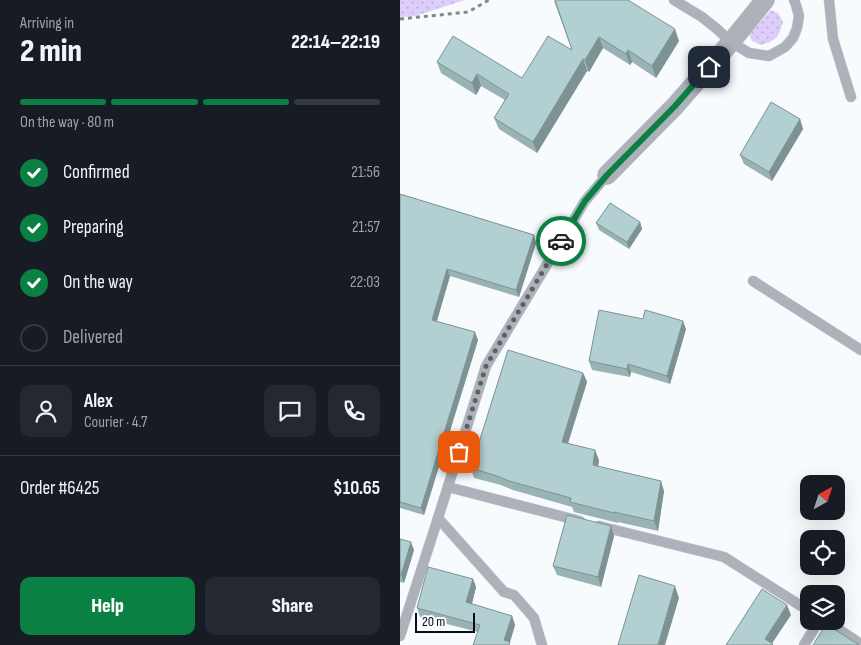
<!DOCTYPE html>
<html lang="en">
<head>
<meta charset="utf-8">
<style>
  body { margin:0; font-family:"Sofia Sans Condensed",sans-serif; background:#242831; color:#f1f3f6; height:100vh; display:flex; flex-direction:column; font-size:19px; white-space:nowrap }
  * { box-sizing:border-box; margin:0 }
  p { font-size:16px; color:#9ea1a6 }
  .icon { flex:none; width:28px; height:28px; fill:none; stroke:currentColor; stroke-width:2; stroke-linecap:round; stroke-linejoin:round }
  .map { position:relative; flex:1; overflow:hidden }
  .details { display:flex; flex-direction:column; background:#171b24; width:400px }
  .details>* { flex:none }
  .needle { width:32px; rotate:40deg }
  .tools { position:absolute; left:400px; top:475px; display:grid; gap:10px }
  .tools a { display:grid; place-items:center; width:45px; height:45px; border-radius:10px; background:#171b24; box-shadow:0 5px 20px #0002; font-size:25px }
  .scale { position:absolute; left:15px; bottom:12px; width:60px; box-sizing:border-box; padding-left:5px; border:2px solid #070f14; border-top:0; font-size:14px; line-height:18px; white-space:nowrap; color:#070f14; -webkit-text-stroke:4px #f7fbfe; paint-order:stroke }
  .pin { position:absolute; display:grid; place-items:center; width:42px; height:42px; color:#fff; margin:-21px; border-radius:10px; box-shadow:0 2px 8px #0006 }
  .courier { position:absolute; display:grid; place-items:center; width:50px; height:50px; margin:-25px; border:4px solid #0b8043; border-radius:50%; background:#fff; color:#222; box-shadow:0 1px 6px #0007 }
  .head em { font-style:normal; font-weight:800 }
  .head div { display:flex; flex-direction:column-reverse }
  .head { display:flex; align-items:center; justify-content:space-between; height:85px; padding:0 20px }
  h1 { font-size:32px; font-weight:800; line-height:38px }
  .bar { display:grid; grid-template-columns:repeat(4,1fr); gap:8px 5px; align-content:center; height:60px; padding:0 20px }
  .bar i { height:6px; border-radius:4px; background:#363941 }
  .bar .on { background:#0b8043 }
  .bar p { grid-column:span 4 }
  .line { display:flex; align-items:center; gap:12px; padding:0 20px; border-top:1px solid #363941 }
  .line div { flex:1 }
  .round { display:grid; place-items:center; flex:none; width:52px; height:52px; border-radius:10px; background:#242831 }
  ol { padding:0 20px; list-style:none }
  li { display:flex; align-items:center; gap:15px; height:55px }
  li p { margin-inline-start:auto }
  li .icon { padding:5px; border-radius:50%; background:#0b8043; color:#fff; stroke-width:4 }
  li:last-child { color:#9ea1a6 }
  li i { width:28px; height:28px; border:2px solid #363941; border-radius:50% }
  .button { display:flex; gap:10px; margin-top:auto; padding:10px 20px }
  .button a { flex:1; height:58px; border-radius:10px; background:#0b8043; color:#fff; font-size:20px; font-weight:800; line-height:58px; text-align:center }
  .button a+a { background:#242831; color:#f1f3f6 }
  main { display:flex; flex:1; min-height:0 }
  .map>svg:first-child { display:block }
  .grass { fill:url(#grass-dots) }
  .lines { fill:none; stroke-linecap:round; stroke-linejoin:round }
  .service-casing { stroke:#d1d5d9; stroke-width:11 }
  .minor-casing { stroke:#d1d5d9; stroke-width:20 }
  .path { stroke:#81878a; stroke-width:3; stroke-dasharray:4 4; stroke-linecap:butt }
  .service { stroke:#adb1ba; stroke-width:10 }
  .minor { stroke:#adb1ba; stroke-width:19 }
  .wall { fill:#99b3b5 }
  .shaded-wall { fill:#7d9293 }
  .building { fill:#b2d0d2; stroke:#7d9293 }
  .done { stroke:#5b6266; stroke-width:5; stroke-dasharray:0 9 }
  .route { stroke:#0b8043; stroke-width:6 }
</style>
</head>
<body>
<main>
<section class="details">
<div class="head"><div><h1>2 min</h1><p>Arriving in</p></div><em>22:14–22:19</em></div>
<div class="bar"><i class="on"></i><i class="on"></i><i class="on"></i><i></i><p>On the way · 80 m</p></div>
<ol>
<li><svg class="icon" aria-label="check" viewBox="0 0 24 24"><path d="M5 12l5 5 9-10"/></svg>Confirmed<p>21:56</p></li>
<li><svg class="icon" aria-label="check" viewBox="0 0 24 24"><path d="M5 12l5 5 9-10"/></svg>Preparing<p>21:57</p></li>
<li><svg class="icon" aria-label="check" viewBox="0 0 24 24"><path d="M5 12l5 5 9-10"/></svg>On the way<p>22:03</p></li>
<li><i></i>Delivered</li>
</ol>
<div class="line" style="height:90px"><a class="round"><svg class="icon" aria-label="person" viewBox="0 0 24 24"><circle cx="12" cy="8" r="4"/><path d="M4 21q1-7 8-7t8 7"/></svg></a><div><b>Alex</b><p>Courier · 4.7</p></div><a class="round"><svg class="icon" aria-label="chat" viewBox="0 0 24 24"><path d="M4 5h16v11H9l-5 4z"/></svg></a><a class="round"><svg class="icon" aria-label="phone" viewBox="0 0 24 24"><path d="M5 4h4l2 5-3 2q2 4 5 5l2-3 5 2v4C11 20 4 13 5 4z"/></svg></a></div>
<div class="line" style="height:65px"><div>Order #6425</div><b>$10.65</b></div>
<div class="button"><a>Help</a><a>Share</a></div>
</section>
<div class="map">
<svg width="461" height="645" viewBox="0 0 461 645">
  <defs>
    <pattern id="grass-dots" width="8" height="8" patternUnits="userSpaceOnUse" patternTransform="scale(1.25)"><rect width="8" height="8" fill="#ddcdfa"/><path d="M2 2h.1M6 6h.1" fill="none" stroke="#bcafd5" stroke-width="1.8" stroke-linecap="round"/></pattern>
  </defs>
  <rect width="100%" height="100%" fill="#f7fbfe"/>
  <g class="grass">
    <path d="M0,0H65L15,16L0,17Z"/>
    <path d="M371,10L378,13L383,22C378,38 377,40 361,45L352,41L349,34Z"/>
  </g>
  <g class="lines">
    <g class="service-casing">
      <g id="service">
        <path d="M274,0L302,17L317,29L331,42L349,53L369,56L385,47L393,38L397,28L399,16L396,5L394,0"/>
        <path d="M429,0L433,39L451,97"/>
        <path d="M353,281L461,350"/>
        <path d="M48,487L180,521"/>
        <path d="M199,526L324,557L409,611"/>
        <path d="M426,621L461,644"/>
        <path d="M0,636L38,518"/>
        <path d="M142,645L134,618L114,595L104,592L38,518L86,366L185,201L207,175"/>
        <path d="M404,645L419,621"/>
      </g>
    </g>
    <g class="minor-casing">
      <path id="minor" d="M207,175L275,106L331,42L365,0"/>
    </g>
    <path class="path" d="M0,19L68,12L89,0"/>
    <use href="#service" class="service"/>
    <use href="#minor" class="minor"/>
  </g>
  <g class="wall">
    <path d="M154,1L279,41L256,78L232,62L230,65L203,48L189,72L187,71L137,153L99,129L94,118L105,100L81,86L76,95L41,73L37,62L122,78L172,50Z"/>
    <path d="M400,119L403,129L372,181L344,164L340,155Z"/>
    <path d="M0,194L134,235L136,243L119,297L50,276L37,321L78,340L24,515L0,508Z"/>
    <path d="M240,222L242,229L229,249L199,230L196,223Z"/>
    <path d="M286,329L270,384L231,372L230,377L192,370L189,361Z"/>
    <path d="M183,373L187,382L168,444L199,460L198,466L264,491L258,531L218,522V523L174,512L172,507L113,490L101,485L74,478L71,468Z"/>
    <path d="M211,526L214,536L201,587L157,575L153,566Z"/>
    <path d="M0,539L14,550L4,583L0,582Z"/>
    <path d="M73,579L76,587L72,604L112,616L115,625L110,642L78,632L20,617L17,608Z"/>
  </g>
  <g class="shaded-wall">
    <path d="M275,29L279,41L256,78L252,66Z"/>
    <path d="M199,37L203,48L189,72L185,60Z"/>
    <path d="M228,50L232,62L230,65L226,54Z"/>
    <path d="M183,59L187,71L137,153L133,142Z"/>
    <path d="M77,74L81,86L76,95L72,83Z"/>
    <path d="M400,119L403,129L372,181L369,172Z"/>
    <path d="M240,222L242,229L229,249L227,242Z"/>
    <path d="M134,235L136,243L119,297L116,290Z"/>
    <path d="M47,269L50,276L35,327L32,320Z"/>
    <path d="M283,321L286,329L270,384L267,376Z"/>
    <path d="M75,332L78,340L24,515L21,508Z"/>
    <path d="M228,364L231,372L230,377L227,369Z"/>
    <path d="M183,373L187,382L165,452L162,442Z"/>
    <path d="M195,450L199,460L197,475L193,465Z"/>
    <path d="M261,481L264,491L258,531L254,521Z"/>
    <path d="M211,526L214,536L201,587L198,577Z"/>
    <path d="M11,542L14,550L4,583L1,575Z"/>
    <path d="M73,579L76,587L70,611L66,602Z"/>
    <path d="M275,586L279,598L265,645H258Z"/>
    <path d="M387,605L391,615L371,645L365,639Z"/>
    <path d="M112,616L115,625L109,645L104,640Z"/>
  </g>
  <g class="building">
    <path d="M155,0H228L275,29L252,66L228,50L226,54L199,37L185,60L183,59L133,142L94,118L109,94L77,74L72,83L37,62L53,36L122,78L148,36L172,50Z"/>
    <path d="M371,102L400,119L369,172L340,155Z"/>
    <path d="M0,194L134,235L116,290L47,269L32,320L75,332L21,508L0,502Z"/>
    <path d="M210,203L240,222L227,242L196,223Z"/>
    <path d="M199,310L243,319L245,310L283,321L267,376L228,364L227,369L189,361Z"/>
    <path d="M108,350L183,373L162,442L195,450L193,465L261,481L254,521L214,512V513L170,502L171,498L109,481L97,476L71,468Z"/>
    <path d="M167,515L211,526L198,577L153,566Z"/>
    <path d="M0,539L11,542L1,575H0Z"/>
    <path d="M28,567L73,579L66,602L112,616L104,640L110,642L109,645H73L80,625L17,608Z"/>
    <path d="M239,575L275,586L258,645H218Z"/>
    <path d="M362,589L387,605L365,639L373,644L372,645H326Z"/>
    <path d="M426,624L459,645H413Z"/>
  </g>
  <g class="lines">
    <path class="done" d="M59,452L86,366L161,241"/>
    <path class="route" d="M161,241L185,201L207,175L275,106L309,67"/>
  </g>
</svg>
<div class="tools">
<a><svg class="needle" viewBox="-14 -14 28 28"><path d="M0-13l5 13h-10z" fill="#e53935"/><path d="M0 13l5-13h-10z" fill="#9ea1a6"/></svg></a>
<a><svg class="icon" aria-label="locate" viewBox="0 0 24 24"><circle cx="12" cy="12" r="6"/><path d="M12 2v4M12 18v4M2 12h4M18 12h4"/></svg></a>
<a><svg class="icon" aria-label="layers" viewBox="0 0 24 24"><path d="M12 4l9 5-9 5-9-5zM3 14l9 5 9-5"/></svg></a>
</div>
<div class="scale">20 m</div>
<div class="pin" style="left:59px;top:452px;background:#ea580c"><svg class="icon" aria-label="bag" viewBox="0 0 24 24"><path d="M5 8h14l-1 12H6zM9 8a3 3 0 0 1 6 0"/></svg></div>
<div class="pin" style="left:309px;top:67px;background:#1f2937"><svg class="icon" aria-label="home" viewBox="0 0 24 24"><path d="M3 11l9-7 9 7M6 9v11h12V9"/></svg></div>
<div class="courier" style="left:161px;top:241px"><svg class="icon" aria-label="car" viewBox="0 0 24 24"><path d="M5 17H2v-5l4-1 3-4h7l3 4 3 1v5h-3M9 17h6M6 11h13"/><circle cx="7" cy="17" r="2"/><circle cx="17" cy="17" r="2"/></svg></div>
</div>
</main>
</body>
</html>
